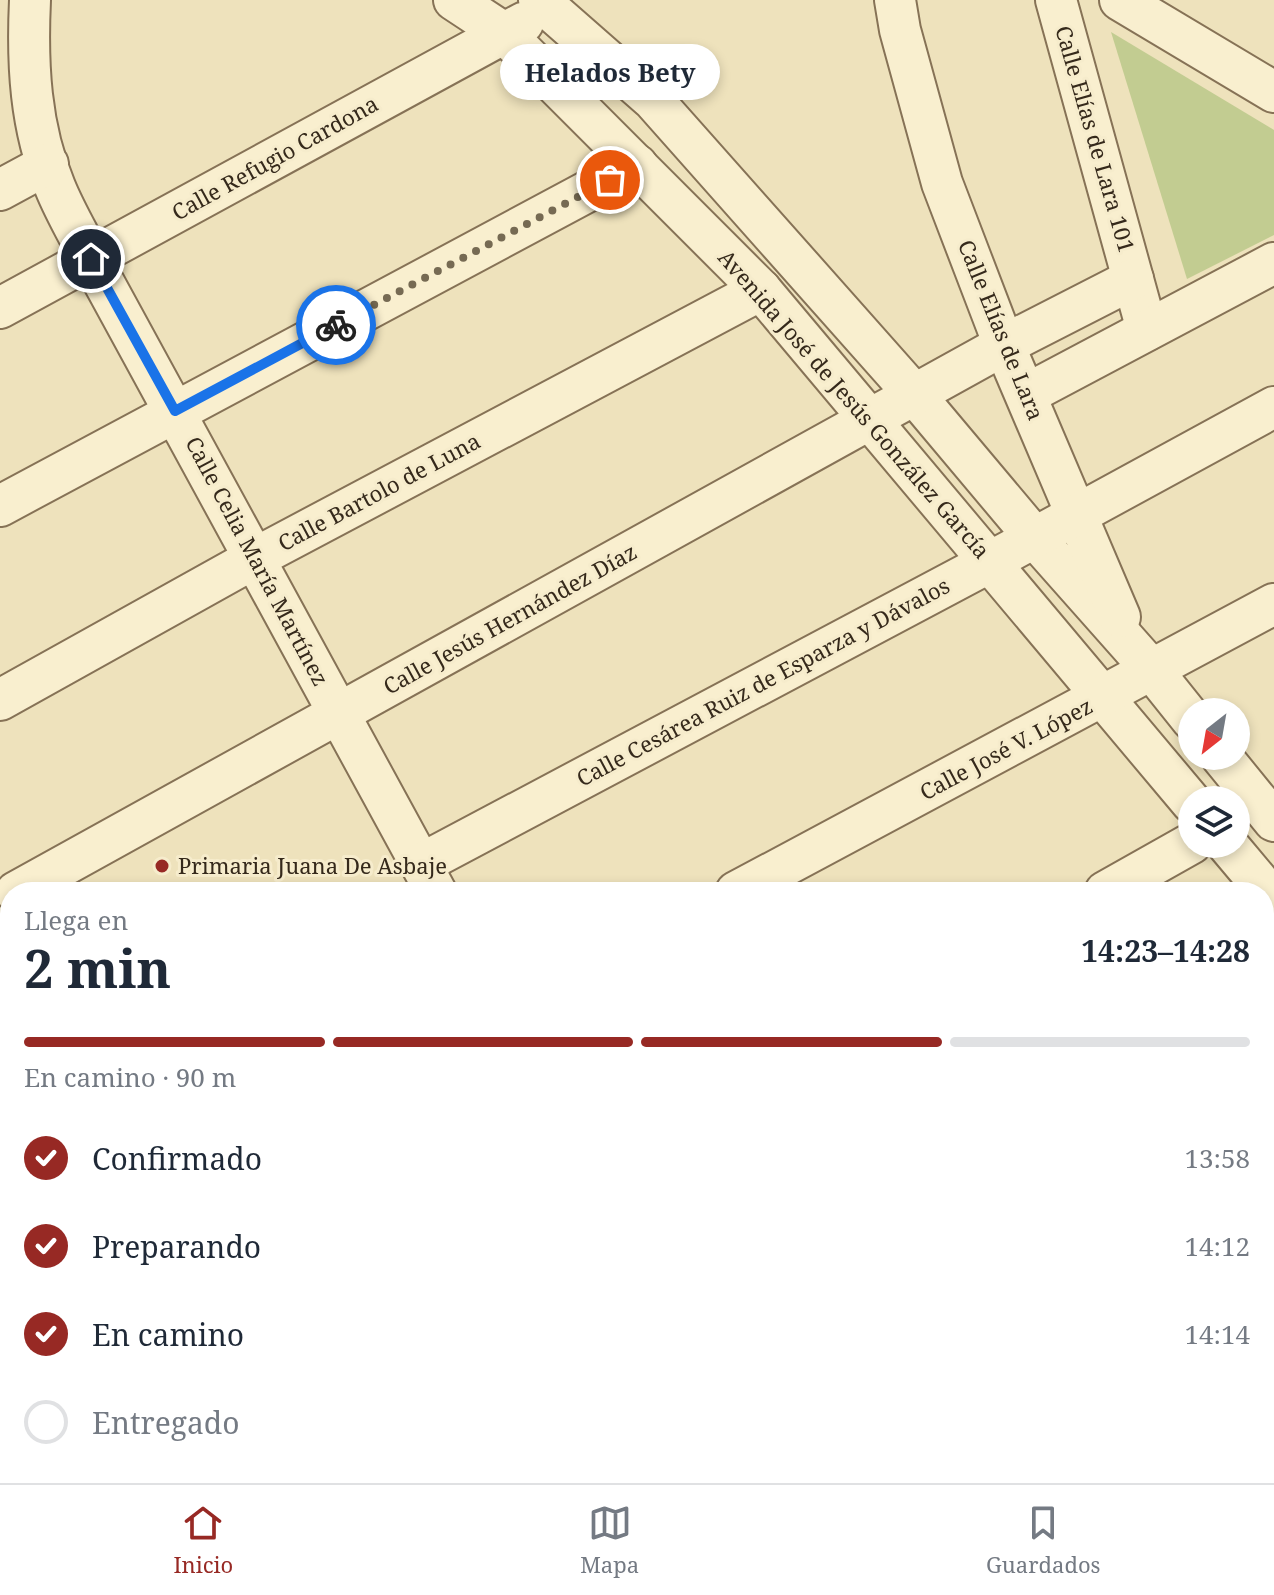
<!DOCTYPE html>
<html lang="es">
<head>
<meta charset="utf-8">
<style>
  body { margin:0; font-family:"Noto Serif",serif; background:#f2f2f3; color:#1f2937; height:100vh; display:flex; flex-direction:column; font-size:30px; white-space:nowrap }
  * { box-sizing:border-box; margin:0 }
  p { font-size:26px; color:#747a83 }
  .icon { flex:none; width:44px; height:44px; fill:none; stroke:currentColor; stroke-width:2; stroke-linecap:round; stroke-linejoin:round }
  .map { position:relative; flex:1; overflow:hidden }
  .details { position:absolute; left:0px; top:882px; width:1274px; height:602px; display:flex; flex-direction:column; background:#fff; border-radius:32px 32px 0 0; box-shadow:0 4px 12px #0003 }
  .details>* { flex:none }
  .needle { width:52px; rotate:211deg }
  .buttons { position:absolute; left:1178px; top:698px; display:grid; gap:16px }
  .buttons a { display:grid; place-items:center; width:72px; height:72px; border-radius:50%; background:#fff; box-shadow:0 4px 12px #0003; font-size:40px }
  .pin { position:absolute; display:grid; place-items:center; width:68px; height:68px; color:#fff; margin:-34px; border:4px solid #fff; border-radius:50%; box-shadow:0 2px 8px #0007 }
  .courier { position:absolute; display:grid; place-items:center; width:80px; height:80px; margin:-40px; border:6px solid #1a73e8; border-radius:50%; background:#fff; color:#222; box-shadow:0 2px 10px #0007 }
  .bubble { position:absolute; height:56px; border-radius:28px; background:#fff; box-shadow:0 4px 12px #0003; font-size:26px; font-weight:700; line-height:56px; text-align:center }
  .headline em { font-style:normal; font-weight:700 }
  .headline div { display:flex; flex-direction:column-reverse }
  .headline { display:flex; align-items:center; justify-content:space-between; height:136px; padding:0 24px }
  h1 { font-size:52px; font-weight:700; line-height:60px }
  .bar { display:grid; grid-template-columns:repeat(4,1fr); gap:12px 8px; align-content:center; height:96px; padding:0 24px }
  .bar i { height:10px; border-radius:6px; background:#e0e1e3 }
  .bar .selected { background:#972924 }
  .bar p { grid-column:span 4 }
  ol { padding:0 24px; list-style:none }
  li { display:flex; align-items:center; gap:24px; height:88px }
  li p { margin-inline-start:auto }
  li .icon { padding:8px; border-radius:50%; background:#972924; color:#fff; stroke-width:4 }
  li:last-child { color:#747a83 }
  li i { width:44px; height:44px; border:4px solid #e0e1e3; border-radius:50% }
  .dock { display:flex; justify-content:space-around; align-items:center; height:112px; border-top:2px solid #e0e1e3; background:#fff; font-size:22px; color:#747a83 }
  .dock a { display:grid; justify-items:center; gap:4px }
  .dock .selected { color:#972924 }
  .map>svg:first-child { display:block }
  .green { fill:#c2cc91 }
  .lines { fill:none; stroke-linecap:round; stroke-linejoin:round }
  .minor-casing { stroke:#867256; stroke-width:44 }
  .minor { stroke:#f9efcf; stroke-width:40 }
  .done { stroke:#766a53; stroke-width:8; stroke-dasharray:0 14.4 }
  .route { stroke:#1a73e8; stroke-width:10 }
  .poi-dot { fill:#972924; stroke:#f6eccc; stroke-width:3 }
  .labels { text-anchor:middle; stroke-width:6; stroke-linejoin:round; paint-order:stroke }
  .street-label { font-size:22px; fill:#35291b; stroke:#f6eccc }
  .poi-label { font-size:22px; fill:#35291b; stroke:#f6eccc; text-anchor:start }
</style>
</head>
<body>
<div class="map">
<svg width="1274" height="1483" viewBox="0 0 1274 1483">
  <rect width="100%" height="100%" fill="#eee2bc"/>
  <path class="green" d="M1111,32L1274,130V235L1187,279Z"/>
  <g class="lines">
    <g class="minor-casing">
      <g id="minor">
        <path d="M30,0C27,64 30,127 55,187C65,212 79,235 91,259L436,892"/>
        <path d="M454,0L504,33L761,290L1192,803"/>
        <path d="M539,0L653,100L914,394L1035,538L1152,670L1192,720"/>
        <path d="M895,0L900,30L942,183L1004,345L1120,617"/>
        <path d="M1056,0L1147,330"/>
        <path d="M1120,0L1274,92"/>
        <path d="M0,190L48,164"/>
        <path d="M0,308L523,23"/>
        <path d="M1027,394L1274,263"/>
        <path d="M0,506L637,165"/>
        <path d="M0,700L255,558L761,290"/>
        <path d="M1221,756L1274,821"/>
        <path d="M1227,844L1274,900"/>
        <path d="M421,864L990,562L1274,407"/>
        <path d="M16,892L1004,345L1133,279"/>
        <path d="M736,892L1274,604"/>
        <path d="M1105,892L1192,843"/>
        <path d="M1264,1001L1274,995"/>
        <path d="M0,1185L10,1203"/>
        <path d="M1264,1193L1274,1188"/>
        <path d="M0,1293L10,1313"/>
        <path d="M0,1356L10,1351"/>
        <path d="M1264,1391L1274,1386"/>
        <path d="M92,1474L97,1483"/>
        <path d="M155,1474L160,1483"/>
        <path d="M383,1483L400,1474"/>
        <path d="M738,1483L754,1474"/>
        <path d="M1097,1483L1113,1474"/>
      </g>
    </g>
    <use href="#minor" class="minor"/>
  </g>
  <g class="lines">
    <path class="done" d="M336,325L610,180"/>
    <path class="route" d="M91,259L175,411L336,325"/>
  </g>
  <circle class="poi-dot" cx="162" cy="866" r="8"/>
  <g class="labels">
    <g class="street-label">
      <text transform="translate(1095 139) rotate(74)" y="8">Calle Elías de Lara 101</text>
      <text transform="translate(275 158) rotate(-29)" y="8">Calle Refugio Cardona</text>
      <text transform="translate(1001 330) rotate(68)" y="8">Calle Elías de Lara</text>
      <text transform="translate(854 404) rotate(49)" y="8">Avenida José de Jesús González García</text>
      <text transform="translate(379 492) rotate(-28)" y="8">Calle Bartolo de Luna</text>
      <text transform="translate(257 561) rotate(62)" y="8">Calle Celia María Martínez</text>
      <text transform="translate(510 619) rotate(-29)" y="8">Calle Jesús Hernández Díaz</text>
      <text transform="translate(763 682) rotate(-28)" y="8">Calle Cesárea Ruiz de Esparza y Dávalos</text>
      <text transform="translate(1006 749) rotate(-28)" y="8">Calle José V. López</text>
    </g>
    <g class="poi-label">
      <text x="178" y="874">Primaria Juana De Asbaje</text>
    </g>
  </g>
</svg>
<div class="buttons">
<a><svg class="needle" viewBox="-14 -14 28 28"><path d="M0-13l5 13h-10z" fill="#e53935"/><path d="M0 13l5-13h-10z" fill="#747a83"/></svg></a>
<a><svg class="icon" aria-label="layers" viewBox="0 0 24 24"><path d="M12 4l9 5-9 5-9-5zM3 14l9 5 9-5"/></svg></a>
</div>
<div class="pin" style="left:610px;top:180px;background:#ea580c"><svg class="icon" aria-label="bag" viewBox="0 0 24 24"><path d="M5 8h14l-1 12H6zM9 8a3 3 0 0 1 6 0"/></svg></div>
<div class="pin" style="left:91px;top:259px;background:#1f2937"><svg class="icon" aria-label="home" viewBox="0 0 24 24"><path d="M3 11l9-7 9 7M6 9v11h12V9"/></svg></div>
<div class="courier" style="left:336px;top:325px"><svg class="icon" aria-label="bike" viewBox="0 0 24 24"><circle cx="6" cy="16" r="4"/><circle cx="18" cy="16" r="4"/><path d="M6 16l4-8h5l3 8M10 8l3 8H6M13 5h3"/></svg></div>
<div class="bubble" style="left:500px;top:44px;width:220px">Helados Bety</div>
<section class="details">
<div class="headline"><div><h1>2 min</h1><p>Llega en</p></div><em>14:23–14:28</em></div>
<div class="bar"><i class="selected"></i><i class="selected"></i><i class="selected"></i><i></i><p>En camino · 90 m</p></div>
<ol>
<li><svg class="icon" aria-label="check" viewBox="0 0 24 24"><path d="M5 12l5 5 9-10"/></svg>Confirmado<p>13:58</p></li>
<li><svg class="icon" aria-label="check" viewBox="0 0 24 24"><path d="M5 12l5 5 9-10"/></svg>Preparando<p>14:12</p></li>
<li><svg class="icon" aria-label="check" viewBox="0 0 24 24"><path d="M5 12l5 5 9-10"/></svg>En camino<p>14:14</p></li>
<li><i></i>Entregado</li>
</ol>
</section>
</div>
<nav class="dock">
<a class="selected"><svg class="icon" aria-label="home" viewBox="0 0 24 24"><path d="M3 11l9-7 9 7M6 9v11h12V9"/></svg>Inicio</a>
<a><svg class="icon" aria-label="map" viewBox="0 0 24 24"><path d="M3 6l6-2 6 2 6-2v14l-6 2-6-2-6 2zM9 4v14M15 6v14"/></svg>Mapa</a>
<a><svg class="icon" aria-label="saved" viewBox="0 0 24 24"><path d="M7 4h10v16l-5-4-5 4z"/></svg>Guardados</a>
</nav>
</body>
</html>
